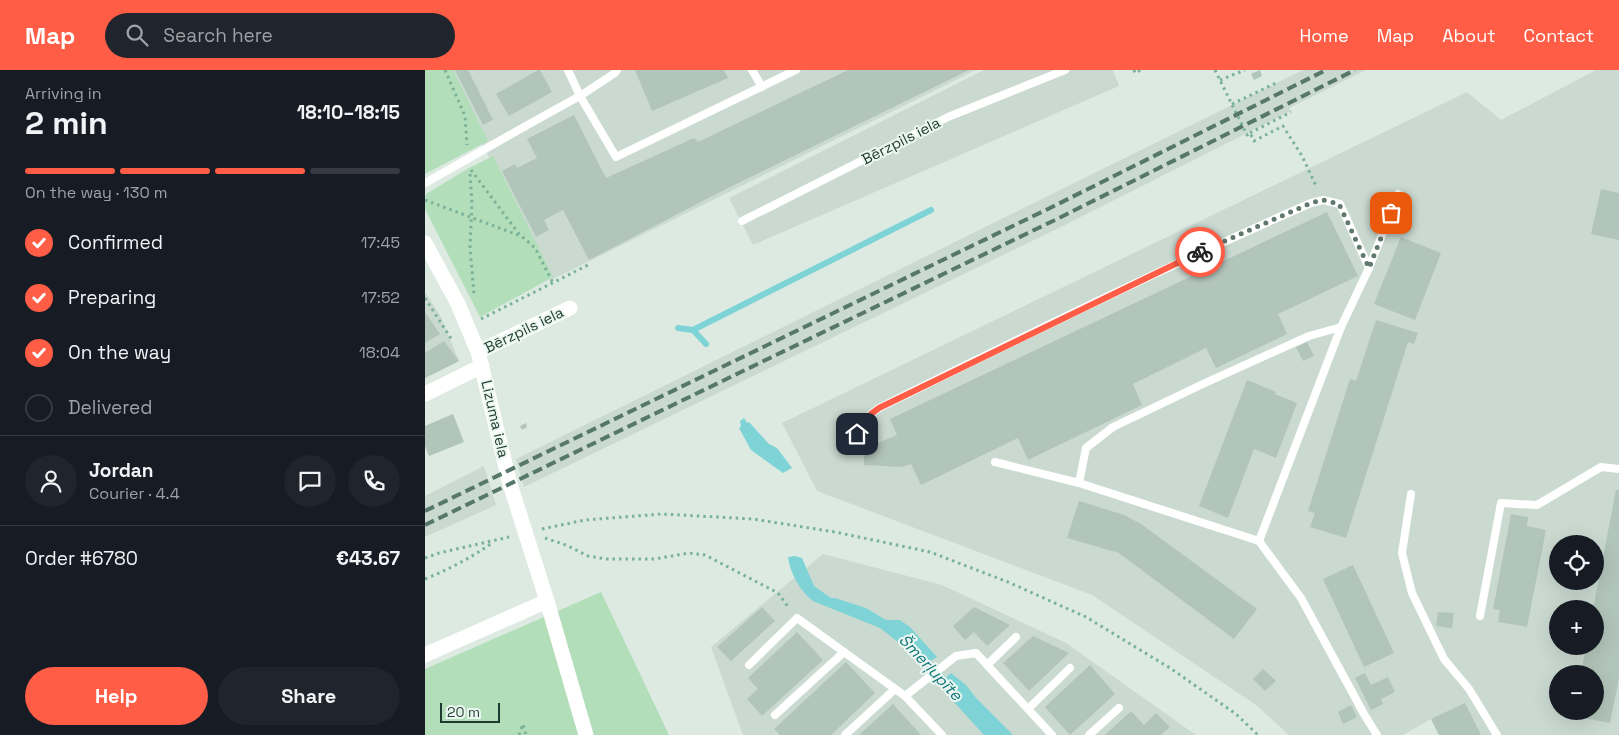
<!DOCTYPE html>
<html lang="en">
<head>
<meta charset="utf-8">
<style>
  body { margin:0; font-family:"Space Grotesk",sans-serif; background:#20242c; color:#f1f3f6; height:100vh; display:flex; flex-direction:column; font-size:19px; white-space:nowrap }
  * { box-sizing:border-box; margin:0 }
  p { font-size:16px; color:#9ea1a6 }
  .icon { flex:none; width:28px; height:28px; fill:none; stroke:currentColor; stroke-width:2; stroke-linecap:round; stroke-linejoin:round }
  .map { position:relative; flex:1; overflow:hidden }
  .details { display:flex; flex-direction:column; background:#171b24; width:425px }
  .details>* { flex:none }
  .tools { position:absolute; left:1124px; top:465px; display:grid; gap:10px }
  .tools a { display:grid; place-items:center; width:55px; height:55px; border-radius:50%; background:#171b24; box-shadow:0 5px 20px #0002; font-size:25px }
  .scale { position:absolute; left:15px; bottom:12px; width:60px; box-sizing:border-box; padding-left:5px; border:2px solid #1d3b2f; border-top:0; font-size:14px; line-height:18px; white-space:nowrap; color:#1d3b2f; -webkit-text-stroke:4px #edf7f1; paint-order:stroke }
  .pin { position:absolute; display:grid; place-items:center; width:42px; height:42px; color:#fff; margin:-21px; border-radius:10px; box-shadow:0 2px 8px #0006 }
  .courier { position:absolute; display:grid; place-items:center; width:50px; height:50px; margin:-25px; border:4px solid #ff5d46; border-radius:50%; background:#fff; color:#222; box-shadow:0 1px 6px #0007 }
  .overview em { font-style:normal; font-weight:700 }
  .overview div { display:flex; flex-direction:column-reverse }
  .overview { display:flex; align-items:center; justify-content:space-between; height:85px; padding:0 25px }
  h1 { font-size:32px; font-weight:700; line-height:38px }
  .bar { display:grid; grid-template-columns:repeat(4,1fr); gap:8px 5px; align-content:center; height:60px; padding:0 25px }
  .bar i { height:6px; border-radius:4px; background:#363941 }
  .bar .current { background:#ff5d46 }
  .bar p { grid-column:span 4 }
  .line { display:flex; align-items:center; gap:12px; padding:0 25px; border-top:1px solid #363941 }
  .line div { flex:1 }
  .round { display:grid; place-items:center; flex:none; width:52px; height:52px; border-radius:26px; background:#20242c }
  ol { padding:0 25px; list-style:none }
  li { display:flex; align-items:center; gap:15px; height:55px }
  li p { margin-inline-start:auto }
  li .icon { padding:5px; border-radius:50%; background:#ff5d46; color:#fff; stroke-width:4 }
  li:last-child { color:#9ea1a6 }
  li i { width:28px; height:28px; border:2px solid #363941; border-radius:50% }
  .primary-button { display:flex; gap:10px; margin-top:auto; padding:10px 25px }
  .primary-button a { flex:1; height:58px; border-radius:30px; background:#ff5d46; color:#fff; font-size:20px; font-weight:700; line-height:58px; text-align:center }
  .primary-button a+a { background:#20242c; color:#f1f3f6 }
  header { display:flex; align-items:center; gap:30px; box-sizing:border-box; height:70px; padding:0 25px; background:#ff5d46; color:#fff }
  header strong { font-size:24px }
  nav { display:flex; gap:28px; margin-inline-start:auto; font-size:18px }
  .search { width:350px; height:45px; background:#20242c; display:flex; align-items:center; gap:12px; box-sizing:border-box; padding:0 18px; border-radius:28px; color:#9ea1a6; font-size:19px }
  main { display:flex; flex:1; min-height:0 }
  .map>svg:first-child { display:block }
  .built { fill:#cadad1; fill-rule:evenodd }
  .green { fill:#b2deb9 }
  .water { fill:#7ed3d6 }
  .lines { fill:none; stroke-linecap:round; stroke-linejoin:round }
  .stream { stroke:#7ed3d6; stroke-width:6 }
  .building { fill:#b2c5bb }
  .path { stroke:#79b199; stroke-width:3; stroke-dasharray:2.5 4; stroke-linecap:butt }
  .service { stroke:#fff; stroke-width:8 }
  .minor { stroke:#fff; stroke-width:15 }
  .tertiary { stroke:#fff; stroke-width:15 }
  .rail { stroke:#57776a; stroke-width:4; stroke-dasharray:10 5; stroke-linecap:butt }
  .done { stroke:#60786e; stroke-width:5; stroke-dasharray:0 9 }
  .route { stroke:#ff5d46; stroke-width:6 }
  .labels { text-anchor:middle; stroke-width:4; stroke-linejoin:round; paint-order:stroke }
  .street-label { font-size:15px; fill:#1d3b2f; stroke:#edf7f1 }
  .water-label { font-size:16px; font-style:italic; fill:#12777c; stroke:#edf7f1 }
</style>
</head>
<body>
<header>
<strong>Map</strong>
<div class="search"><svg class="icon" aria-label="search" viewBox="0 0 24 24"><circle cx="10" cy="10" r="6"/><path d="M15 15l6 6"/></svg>Search here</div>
<nav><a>Home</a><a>Map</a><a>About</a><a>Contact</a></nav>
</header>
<main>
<section class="details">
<div class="overview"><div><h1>2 min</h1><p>Arriving in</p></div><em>18:10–18:15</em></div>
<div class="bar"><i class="current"></i><i class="current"></i><i class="current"></i><i></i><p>On the way · 130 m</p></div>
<ol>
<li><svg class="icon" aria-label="check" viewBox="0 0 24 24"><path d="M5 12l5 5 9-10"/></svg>Confirmed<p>17:45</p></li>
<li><svg class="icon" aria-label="check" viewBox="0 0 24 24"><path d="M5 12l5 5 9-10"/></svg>Preparing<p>17:52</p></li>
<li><svg class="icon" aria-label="check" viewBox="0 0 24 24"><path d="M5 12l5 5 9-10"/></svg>On the way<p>18:04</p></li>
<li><i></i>Delivered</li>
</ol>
<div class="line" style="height:90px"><a class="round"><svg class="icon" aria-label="person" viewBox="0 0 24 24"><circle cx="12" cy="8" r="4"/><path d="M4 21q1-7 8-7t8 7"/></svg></a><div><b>Jordan</b><p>Courier · 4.4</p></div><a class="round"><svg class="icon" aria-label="chat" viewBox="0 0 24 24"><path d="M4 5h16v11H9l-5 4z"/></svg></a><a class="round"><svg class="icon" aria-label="phone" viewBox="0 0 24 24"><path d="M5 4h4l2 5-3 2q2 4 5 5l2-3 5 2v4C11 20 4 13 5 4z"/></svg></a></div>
<div class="line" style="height:65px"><div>Order #6780</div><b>€43.67</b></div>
<div class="primary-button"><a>Help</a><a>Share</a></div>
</section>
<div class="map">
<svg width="1194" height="665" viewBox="0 0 1194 665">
  <rect width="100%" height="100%" fill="#dceae2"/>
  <g class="built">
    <path d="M20,0H551L126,210Z"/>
    <path d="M559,0H688L694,16L328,175L304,128Z"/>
    <path d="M878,0H941L864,38L866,41L636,157L99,417L91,389Z"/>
    <path d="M1171,0H1194V665H1014L1006,649L978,665H864L831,635L667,525L392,421L357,353L1042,22L1076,50ZM1132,474H1170V511H1132ZM1132,539H1170V576H1132ZM1132,604H1170V641H1132Z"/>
    <path d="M0,222L15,245L34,291L0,308Z"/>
    <path d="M59,396L71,435L0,467V426Z"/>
    <path d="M398,484L517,515L641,573L771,665H318L286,577Z"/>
  </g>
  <g class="green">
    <path d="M0,0H28L63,71L0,104Z"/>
    <path d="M68,86L128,207L55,247L0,139L1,124L44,98Z"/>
    <path d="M176,522L244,665H0V599Z"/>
  </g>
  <g class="water">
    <path d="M319,348L322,353L324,352L344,374L352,378L367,398L358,403L326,380L314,358L316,356L315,351Z"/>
    <path d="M370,486L377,488L389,516L406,528H410L441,538L461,550H475L485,557L512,587L499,595L491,586L455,558L388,531C375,521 365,503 363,487Z"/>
    <path d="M526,603L541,615L551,628L588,665H559L519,621L517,611Z"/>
  </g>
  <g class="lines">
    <g class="stream">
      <path d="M253,258L268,260L281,274"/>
      <path d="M268,260L506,140"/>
      <path d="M500,589L524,615"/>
    </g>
  </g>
  <g class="building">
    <path d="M30,0H43L68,50L58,55Z"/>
    <path d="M113,0H115L127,22L84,46L71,24Z"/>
    <path d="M210,0H299L303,8L227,41Z"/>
    <path d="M423,0H544L295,122L164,190L138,140L119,150L124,160L111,167L77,101L90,94L92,98L112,88L102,69L149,45L181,108L269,68L273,72Z"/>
    <path d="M835,0L837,6L829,10L826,4Z"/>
    <path d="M1176,119L1194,123V170L1166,164Z"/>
    <path d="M902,142L933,206L853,244L862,264L791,298L781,278L708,314L717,335L603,390L593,368L496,415L486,394L477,397L439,395V379L472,365L465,349Z"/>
    <path d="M976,167L1016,183L990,250L949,234Z"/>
    <path d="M0,242L15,264L0,273Z"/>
    <path d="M951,250L993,263L989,274L983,272L921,468L885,457L890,443L883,441L925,309L931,311Z"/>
    <path d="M19,271L34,291L0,308V283Z"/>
    <path d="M882,272L889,286L878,291L871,277Z"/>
    <path d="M822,310L851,322L850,324L872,333L851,388L829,379L803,448L774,436Z"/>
    <path d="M28,344L39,372L4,386L0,376V356Z"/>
    <path d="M101,353L102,357L97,360L95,356Z"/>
    <path d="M1191,420H1194V608L1185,653L1148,646L1149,641H1170V604H1156L1161,576H1170V539H1168Z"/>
    <path d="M654,431L699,445L716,454L832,539L809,569L694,483L642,468Z"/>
    <path d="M1086,444L1103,447L1102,456L1121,460L1102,557L1073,552L1075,540L1068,539Z"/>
    <path d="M928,495L969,583L939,597L898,509Z"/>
    <path d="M337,537L350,551L306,591L292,577Z"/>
    <path d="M549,537L585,555L562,576L549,562L540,570L528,556Z"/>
    <path d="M1013,542L1029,543L1027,558L1011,556Z"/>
    <path d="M372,562L398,590L337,646L322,629L333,619L323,608Z"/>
    <path d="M608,566L644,583L604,621L578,593Z"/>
    <path d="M421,592L450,623L406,665H355L349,659Z"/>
    <path d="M665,595L690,624L645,665L620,637Z"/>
    <path d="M838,599L851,611L840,621L828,609Z"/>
    <path d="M940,603L946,615L963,607L970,622L956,629L958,634L946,640L930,608Z"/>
    <path d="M1040,633L1056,665H1014L1006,649Z"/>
    <path d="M468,634L496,665H434Z"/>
    <path d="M926,635L932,647L918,654L913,642Z"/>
    <path d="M706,641L719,655L731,643L745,657L736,665H680Z"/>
  </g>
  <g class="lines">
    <g class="path">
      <path d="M20,0L40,46L42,75"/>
      <path d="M709,0L710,3L716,0"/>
      <path d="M790,0L822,65L825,63L829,71L858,56L877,86L892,118"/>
      <path d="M795,10L820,0"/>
      <path d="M807,34L851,13"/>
      <path d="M825,63L866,42"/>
      <path d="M46,100L94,164L110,178L128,213"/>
      <path d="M45,104L47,133L45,176L49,225"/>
      <path d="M0,130L93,165"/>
      <path d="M0,228L27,270"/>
      <path d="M56,249L165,194"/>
      <path d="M117,459L160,450L237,444L328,449L410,462L505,482L583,512L661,547L745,598L811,644L833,665"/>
      <path d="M120,468L141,475L163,486L181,489H229L264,483L280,485L353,523L364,538"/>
      <path d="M0,488L14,483L84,467"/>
      <path d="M0,509C24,499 46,488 67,473"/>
      <path d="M94,665L98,654L101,665"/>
    </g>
    <g class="service">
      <path d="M143,0L155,26L190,3L192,0"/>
      <path d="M327,0L337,17"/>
      <path d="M0,113C52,84 103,54 155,26L191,87L371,0"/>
      <path d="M317,151L523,47L640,0"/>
      <path d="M432,364L446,344L454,338C597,267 740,197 886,133L898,130L915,134L944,198"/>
      <path d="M570,392L654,413L834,471"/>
      <path d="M654,413L661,378L688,357L780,313L884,266L916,257"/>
      <path d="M986,424L977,483L987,523L1019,589L1044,619L1072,665"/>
      <path d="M1055,546L1076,433L1112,435L1176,397L1194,399"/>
      <path d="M324,595L372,548L480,626"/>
      <path d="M562,595L591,567"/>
      <path d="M603,639L645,598"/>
      <path d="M350,645L419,582"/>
      <path d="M420,665L470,619"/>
      <path d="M517,665L480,626L531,586L551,583L627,665"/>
      <path d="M664,665L694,638"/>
      <path d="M952,665L939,644L876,528L834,471L916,257L944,198L973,124"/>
    </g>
    <g class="minor">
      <path d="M53,282L145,238"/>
      <path d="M0,324L57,296"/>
      <path d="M0,585L122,531"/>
    </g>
    <path class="tertiary" d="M0,173L33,234L53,282L85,414L122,531L161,665"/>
    <g class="rail">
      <path d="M0,441L627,137L901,0"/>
      <path d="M0,455L634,148L930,0"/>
    </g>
  </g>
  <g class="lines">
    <path class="done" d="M775,182L886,133L898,130L914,134L944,198L966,143"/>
    <path class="route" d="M432,364L446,344L454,338L775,182"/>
  </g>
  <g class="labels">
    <g class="street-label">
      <text transform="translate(476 71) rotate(-27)" y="5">Bērzpils iela</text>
      <text transform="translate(99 260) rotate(-26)" y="5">Bērzpils iela</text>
      <text transform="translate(70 349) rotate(77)" y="5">Lizuma iela</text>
    </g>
    <g class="water-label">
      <text transform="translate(506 597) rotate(47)" y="6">Šmerļupīte</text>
    </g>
  </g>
</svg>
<div class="tools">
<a><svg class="icon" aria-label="locate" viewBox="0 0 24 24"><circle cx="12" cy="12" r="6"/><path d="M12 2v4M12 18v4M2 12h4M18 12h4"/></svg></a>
<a>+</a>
<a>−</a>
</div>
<div class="scale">20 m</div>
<div class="pin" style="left:966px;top:143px;background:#ea580c"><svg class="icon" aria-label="bag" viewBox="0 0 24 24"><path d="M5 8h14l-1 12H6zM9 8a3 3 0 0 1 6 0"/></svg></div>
<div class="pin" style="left:432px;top:364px;background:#1f2937"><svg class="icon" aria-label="home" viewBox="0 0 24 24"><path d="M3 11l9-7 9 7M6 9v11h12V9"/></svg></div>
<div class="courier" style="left:775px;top:182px"><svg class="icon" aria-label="bike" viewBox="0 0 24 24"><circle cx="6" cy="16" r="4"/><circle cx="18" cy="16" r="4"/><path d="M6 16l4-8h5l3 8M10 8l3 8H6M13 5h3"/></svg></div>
</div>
</main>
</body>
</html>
